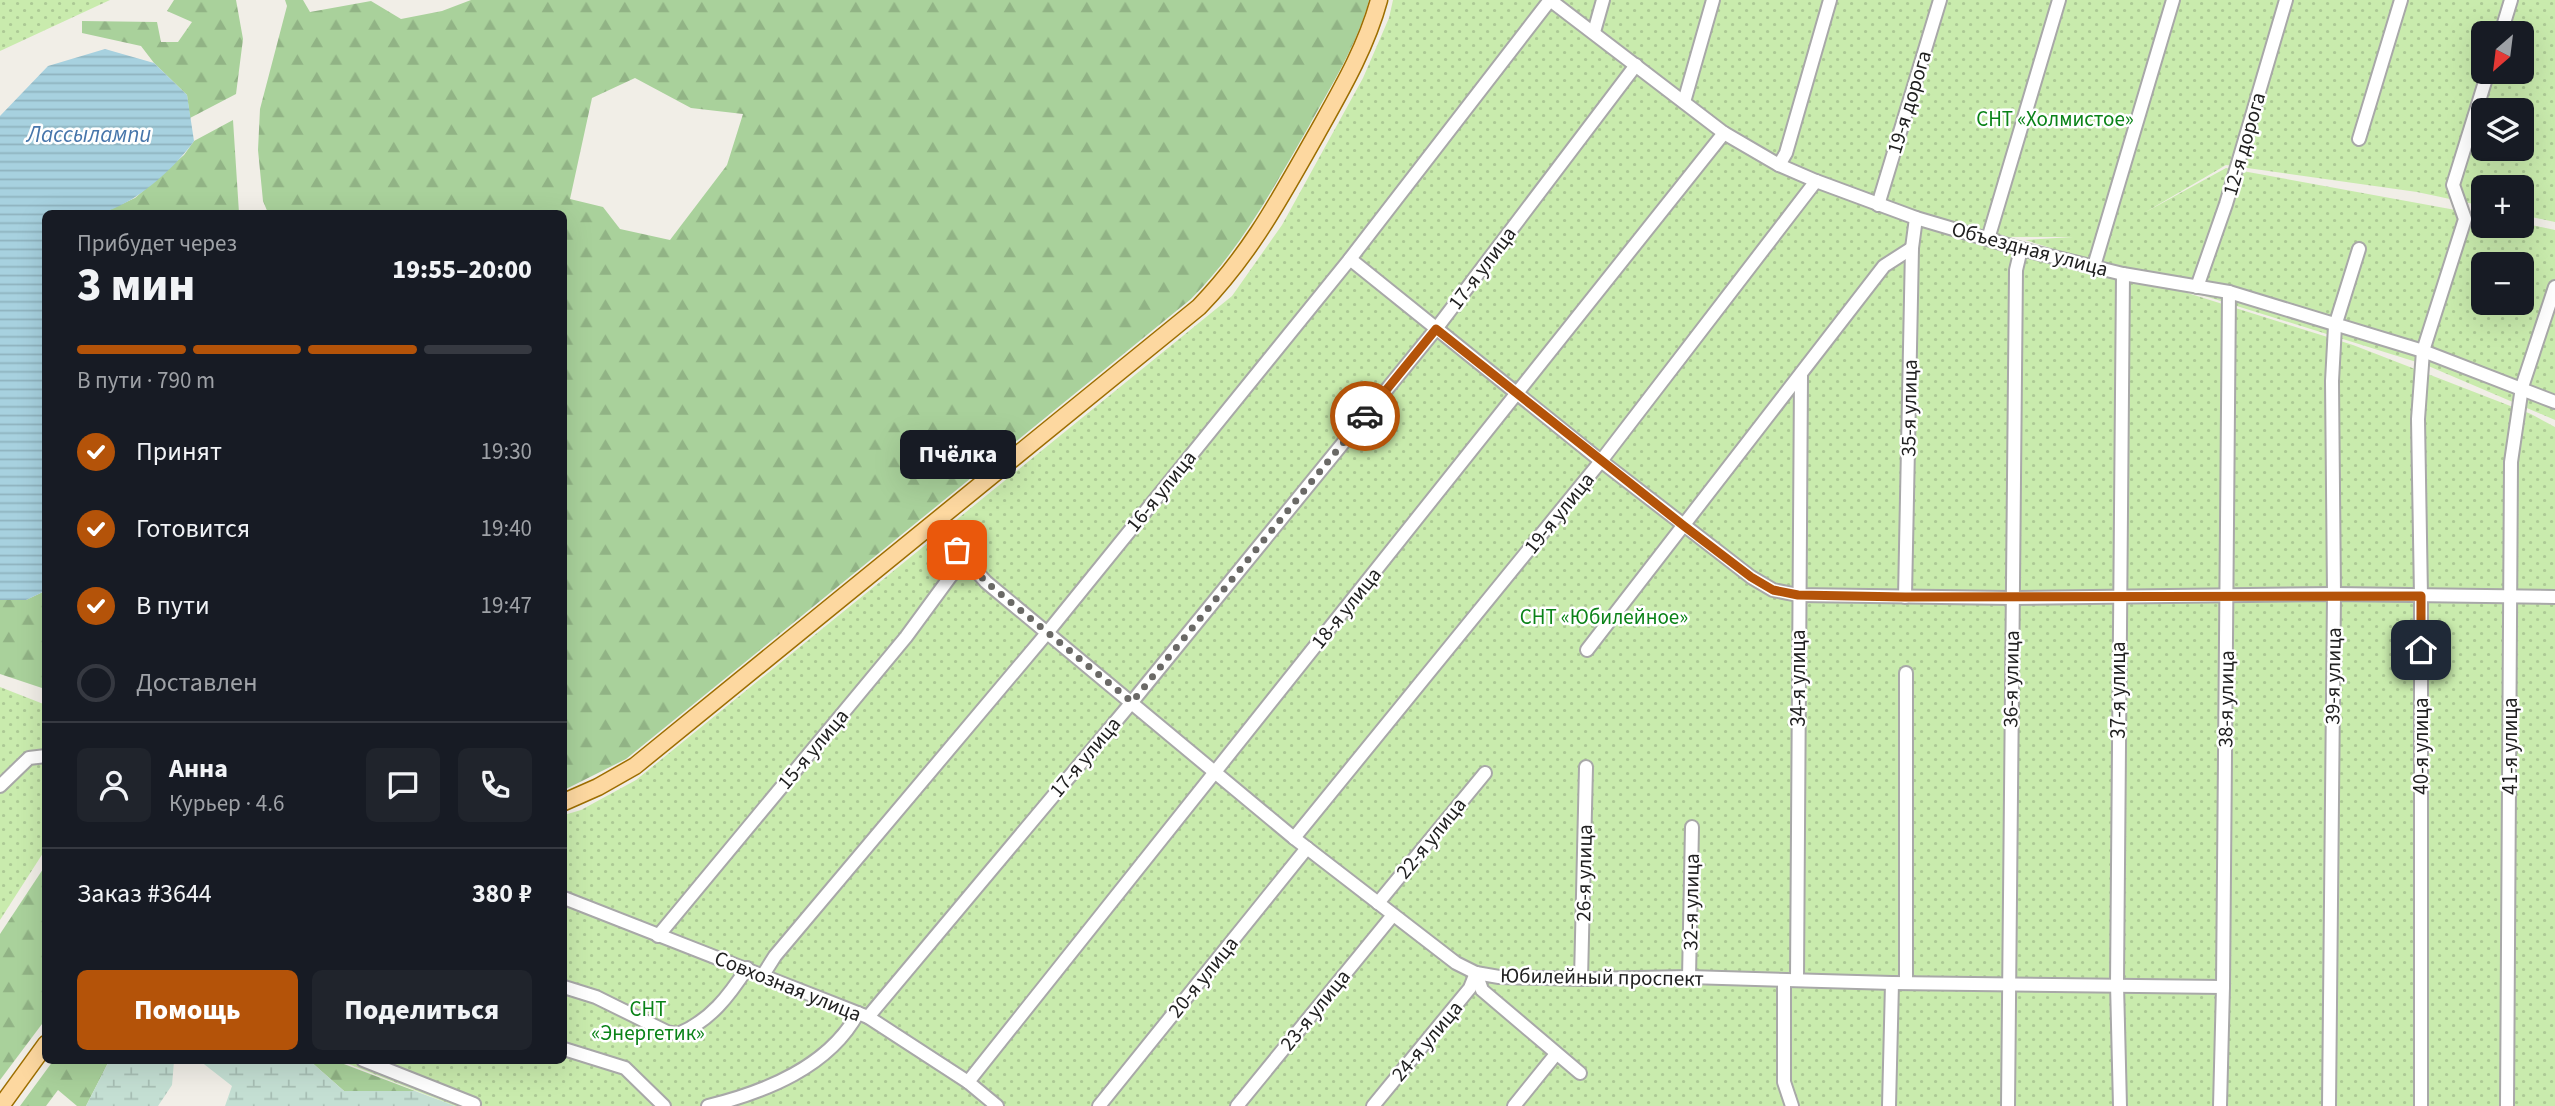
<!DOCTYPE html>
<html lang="ru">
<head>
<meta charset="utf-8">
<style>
  body { margin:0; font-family:"Source Sans 3",sans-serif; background:#20242c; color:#f1f3f6; height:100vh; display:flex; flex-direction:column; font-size:26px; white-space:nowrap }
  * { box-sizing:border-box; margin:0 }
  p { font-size:23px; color:#9ea1a6 }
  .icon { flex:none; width:38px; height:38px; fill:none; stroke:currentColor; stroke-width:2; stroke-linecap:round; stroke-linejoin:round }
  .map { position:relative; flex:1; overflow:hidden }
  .drawer { position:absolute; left:42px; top:210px; width:525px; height:854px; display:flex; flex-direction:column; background:#171b24; border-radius:10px; box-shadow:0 7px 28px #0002 }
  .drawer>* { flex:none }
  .needle { width:46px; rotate:208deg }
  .fabs { position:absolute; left:2471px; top:21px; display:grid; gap:14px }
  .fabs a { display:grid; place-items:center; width:63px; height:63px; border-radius:10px; background:#171b24; box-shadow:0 7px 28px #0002; font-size:35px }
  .pin { position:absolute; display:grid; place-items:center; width:60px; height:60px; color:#fff; margin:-30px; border-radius:14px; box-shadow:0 4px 10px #0006 }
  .courier { position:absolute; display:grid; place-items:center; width:70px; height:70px; margin:-35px; border:5px solid #b45309; border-radius:50%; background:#fff; color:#222; box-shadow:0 2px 9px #0007 }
  .bubble { position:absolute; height:49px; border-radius:10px; background:#171b24; box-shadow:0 7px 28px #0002; font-size:23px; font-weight:800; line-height:49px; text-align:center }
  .overview em { font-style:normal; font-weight:800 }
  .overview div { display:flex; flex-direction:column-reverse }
  .overview { display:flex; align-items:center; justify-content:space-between; height:119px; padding:0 35px }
  h1 { font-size:46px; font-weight:800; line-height:52px }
  .bar { display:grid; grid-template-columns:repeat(4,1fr); gap:10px 7px; align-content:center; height:84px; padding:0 35px }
  .bar i { height:9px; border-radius:5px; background:#363941 }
  .bar .active { background:#b45309 }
  .bar p { grid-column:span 4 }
  .line { display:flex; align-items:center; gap:18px; padding:0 35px; border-top:2px solid #363941 }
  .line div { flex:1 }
  .round { display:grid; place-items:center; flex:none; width:74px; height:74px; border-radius:10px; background:#20242c }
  ol { padding:0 35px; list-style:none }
  li { display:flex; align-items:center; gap:21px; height:77px }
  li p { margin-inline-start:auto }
  li .icon { padding:7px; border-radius:50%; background:#b45309; color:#fff; stroke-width:4 }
  li:last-child { color:#9ea1a6 }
  li i { width:38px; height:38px; border:4px solid #363941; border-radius:50% }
  .button { display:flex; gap:14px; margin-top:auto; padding:14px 35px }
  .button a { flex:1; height:80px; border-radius:10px; background:#b45309; color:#fff; font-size:28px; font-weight:800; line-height:80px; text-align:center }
  .button a+a { background:#20242c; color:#f1f3f6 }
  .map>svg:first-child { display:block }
  .grass { fill:url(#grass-dots); fill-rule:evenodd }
  .forest { fill:url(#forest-firs); fill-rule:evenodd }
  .wetland { fill:url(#wetland-marsh) }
  .water { fill:url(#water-rules) }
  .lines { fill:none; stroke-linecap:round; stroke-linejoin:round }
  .minor-casing { stroke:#a8a8a8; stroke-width:16 }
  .major-casing { stroke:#9d6e00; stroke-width:19 }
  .minor { stroke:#fff; stroke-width:12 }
  .major { stroke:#fdd8a0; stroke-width:16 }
  .done { stroke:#6a6966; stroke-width:7; stroke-dasharray:0 12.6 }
  .route { stroke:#b45309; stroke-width:9 }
  .labels { text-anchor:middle; stroke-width:5; stroke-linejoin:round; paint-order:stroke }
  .street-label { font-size:21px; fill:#212121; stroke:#fff }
  .park-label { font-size:21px; fill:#0a8318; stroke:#fff }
  .water-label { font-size:23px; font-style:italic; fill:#4776ab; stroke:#fff }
</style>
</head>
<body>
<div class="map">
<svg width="2555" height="1106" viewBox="0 0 2555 1106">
  <defs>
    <pattern id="grass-dots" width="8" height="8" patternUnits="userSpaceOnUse" patternTransform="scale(1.75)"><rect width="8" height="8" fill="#c9ebad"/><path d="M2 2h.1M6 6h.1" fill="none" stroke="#acc995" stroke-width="1.8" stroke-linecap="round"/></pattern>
    <pattern id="forest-firs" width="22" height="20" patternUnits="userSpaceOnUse" patternTransform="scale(1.75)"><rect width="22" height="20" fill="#a9d19b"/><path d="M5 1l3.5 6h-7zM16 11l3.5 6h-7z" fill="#91b385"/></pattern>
    <pattern id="wetland-marsh" width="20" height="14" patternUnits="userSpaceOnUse" patternTransform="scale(1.75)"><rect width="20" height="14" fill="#c4dfd3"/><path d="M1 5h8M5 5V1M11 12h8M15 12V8" fill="none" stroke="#a8bfb5"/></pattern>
    <pattern id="water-rules" width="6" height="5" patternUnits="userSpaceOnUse" patternTransform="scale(1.75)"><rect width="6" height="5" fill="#a7d1df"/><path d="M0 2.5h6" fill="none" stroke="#8fb3bf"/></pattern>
  </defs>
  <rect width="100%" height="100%" fill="#f1eee7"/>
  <g class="grass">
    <path d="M0,0H110L0,51Z"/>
    <path d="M1393,0H2555V222L2522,215V187H2483V206L2417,192L2226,165L2144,213L2226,168L2483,215V226H2522V223L2555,230V420L2426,365L2025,240L2073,237H2009L2353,345L2531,414L2555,427V1106H455L341,1061L564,1060V815L581,810L636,780L1232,296L1282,225L1363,78L1389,18ZM2483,33H2522V72H2483ZM2483,110H2522V149H2483ZM2483,264H2522V303H2483Z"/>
    <path d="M0,687L46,705L45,850L0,920Z"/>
  </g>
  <g class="forest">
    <path d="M174,0H236L243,39L236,94L190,118L187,95L154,63L141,46L82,33V21L157,22L161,42H178L192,22L167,11Z"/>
    <path d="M285,0H303L310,12L371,1L401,19L442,11L471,0H1369C1357,45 1331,86 1309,126C1272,190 1243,246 1191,299L626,759L564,790V214L268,213L263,201L258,150L260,109L287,6ZM635,78L691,108L743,114L727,165L670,240L620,229L603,207L570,199L592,98Z"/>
    <path d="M233,120L239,213L100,214L135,198L184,155L194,141Z"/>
    <path d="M45,591V689L0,674V600H26Z"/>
    <path d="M45,866V1020L0,1080V934Z"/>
    <path d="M53,1061H109L86,1106H77L58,1090L46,1106H20Z"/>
    <path d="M310,1061H336L415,1091H344Z"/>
  </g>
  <g class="wetland">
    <path d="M109,1061H174L172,1085L158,1106H86Z"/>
    <path d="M200,1061H310L344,1091H415L455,1106H225L232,1086Z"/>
  </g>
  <path class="water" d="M105,49L154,63L187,95L194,141C175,168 133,206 100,213C84,217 62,214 46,214L45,591L26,600H0V116L48,66Z"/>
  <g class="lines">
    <g class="minor-casing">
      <g id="minor">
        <path d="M1594,32L1603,0"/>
        <path d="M2501,33L2511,0"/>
        <path d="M1684,102L1713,0"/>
        <path d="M2359,139L2401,0"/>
        <path d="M1779,165L1786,153L1830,0"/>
        <path d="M1878,205L1940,0"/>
        <path d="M1988,239L2059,0"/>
        <path d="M1350,259L1601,461L1751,577L1773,590L1798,595L2012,598L2334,594L2555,597"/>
        <path d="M2094,266L2173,0"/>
        <path d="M2197,287L2226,204L2286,0"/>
        <path d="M934,524L986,582L1294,838L1456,963L1476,973L1499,977L1581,979L1689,977L1892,983L2223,987"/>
        <path d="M1905,597L1912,248L1916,218"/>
        <path d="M1587,650L1884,266L1912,248"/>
        <path d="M0,786L29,758L46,756"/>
        <path d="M1294,838L1601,461L1816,181"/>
        <path d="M564,898L868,1017L968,1082L997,1106"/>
        <path d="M1378,903L1485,773"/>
        <path d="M658,936L906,637L950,577L965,560"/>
        <path d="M1476,973L1482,990L1580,1073"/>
        <path d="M763,975L775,956L1047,633L1350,259L1550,0L1724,133L1779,165L1816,181L1916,218L2021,249L2123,274L2229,292L2423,351L2555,402"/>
        <path d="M1689,977L1692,827"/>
        <path d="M1581,979L1586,767"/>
        <path d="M1784,980V1082L1792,1106"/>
        <path d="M1797,980L1801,376"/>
        <path d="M1906,983V673"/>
        <path d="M564,987L596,997L667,1032L678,1034C710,1021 729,996 747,968"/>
        <path d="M868,1017L1132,702L1436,329L1636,65"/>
        <path d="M564,1049L625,1068L664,1106"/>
        <path d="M363,1060L474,1104"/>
        <path d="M968,1082L1724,133"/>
        <path d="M708,1106C765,1092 829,1067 858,1013"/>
        <path d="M1099,1106L1307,848"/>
        <path d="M1237,1106L1393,915"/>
        <path d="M1373,1106L1470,988L1476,973"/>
        <path d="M1514,1106L1556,1054"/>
        <path d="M1889,1106L1892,983"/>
        <path d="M2008,1106L2016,270L2021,249"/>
        <path d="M2120,1106L2117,984L2123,274"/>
        <path d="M2220,1106L2223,987L2229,292"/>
        <path d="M2329,1106L2334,594L2332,381L2335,326L2359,249"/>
        <path d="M2421,1106V596L2418,419L2423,351L2465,219L2453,185L2488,72"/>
        <path d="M2507,1106L2511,462L2522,387L2555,287"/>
      </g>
    </g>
    <g class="major-casing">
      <g id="major">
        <path d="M564,802L598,787L635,766L1199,307C1251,253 1279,200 1316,135C1340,92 1366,48 1379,0"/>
        <path d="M1,1106L46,1044"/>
      </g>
    </g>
    <use href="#minor" class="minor"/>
    <use href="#major" class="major"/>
  </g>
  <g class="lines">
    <path class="done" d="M957,550L986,582L1132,702L1365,416"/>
    <path class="route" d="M1365,416L1436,329L1684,526L1751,577L1773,590L1798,595L1905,597L2421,596V650"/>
  </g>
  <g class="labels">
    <g class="street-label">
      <text transform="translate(1909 102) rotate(-73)" y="7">19-я дорога</text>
      <text transform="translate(2244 144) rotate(-74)" y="7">12-я дорога</text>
      <text transform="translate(2030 249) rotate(15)" y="7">Объездная улица</text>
      <text transform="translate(1482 268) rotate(-53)" y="7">17-я улица</text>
      <text transform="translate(1909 408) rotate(-89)" y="7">35-я улица</text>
      <text transform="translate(1161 491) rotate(-51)" y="7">16-я улица</text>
      <text transform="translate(1559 513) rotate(-51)" y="7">19-я улица</text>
      <text transform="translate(1346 608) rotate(-51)" y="7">18-я улица</text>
      <text transform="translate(2333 676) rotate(-89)" y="7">39-я улица</text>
      <text transform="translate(1798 678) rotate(-90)" y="7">34-я улица</text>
      <text transform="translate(2011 679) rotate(-89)" y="7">36-я улица</text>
      <text transform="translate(2118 690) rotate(-90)" y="7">37-я улица</text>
      <text transform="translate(2226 699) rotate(-89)" y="7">38-я улица</text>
      <text transform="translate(2421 746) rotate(-90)" y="7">40-я улица</text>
      <text transform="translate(2510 746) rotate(-90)" y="7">41-я улица</text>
      <text transform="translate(813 749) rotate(-50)" y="7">15-я улица</text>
      <text transform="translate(1085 757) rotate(-50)" y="7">17-я улица</text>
      <text transform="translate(1431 838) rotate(-51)" y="7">22-я улица</text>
      <text transform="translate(1584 873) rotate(-89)" y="7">26-я улица</text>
      <text transform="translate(1691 902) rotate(-89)" y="7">32-я улица</text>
      <text transform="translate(1203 977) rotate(-51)" y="7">20-я улица</text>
      <text transform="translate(1602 977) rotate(1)" y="7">Юбилейный проспект</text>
      <text transform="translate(788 986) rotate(22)" y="7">Совхозная улица</text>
      <text transform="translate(1315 1010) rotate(-51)" y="7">23-я улица</text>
      <text transform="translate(1427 1041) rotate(-50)" y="7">24-я улица</text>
    </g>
    <g class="park-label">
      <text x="2055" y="126">СНТ «Холмистое»</text>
      <text x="1604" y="624">СНТ «Юбилейное»</text>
      <text x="648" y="1016">СНТ<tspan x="648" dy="24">«Энергетик»</tspan></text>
    </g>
    <g class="water-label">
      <text x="89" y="142">Лассылампи</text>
    </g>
  </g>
</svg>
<div class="fabs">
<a><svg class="needle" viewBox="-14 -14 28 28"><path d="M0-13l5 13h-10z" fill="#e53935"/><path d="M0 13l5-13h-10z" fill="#9ea1a6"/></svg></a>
<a><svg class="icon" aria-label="layers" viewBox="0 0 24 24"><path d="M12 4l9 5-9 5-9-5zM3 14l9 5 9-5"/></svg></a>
<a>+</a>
<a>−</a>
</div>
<div class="pin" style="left:957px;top:550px;background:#ea580c"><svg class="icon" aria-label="bag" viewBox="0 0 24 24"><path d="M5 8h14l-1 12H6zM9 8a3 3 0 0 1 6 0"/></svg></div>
<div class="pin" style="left:2421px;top:650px;background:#1f2937"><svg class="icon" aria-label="home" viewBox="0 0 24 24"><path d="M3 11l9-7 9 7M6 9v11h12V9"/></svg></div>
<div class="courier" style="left:1365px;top:416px"><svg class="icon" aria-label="car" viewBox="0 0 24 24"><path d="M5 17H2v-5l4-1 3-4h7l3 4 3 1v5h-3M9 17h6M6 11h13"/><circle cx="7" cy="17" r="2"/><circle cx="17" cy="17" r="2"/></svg></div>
<div class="bubble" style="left:900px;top:430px;width:116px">Пчёлка</div>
<section class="drawer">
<div class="overview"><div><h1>3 мин</h1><p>Прибудет через</p></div><em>19:55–20:00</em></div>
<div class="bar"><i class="active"></i><i class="active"></i><i class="active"></i><i></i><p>В пути · 790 m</p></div>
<ol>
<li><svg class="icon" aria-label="check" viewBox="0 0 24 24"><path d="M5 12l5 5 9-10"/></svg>Принят<p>19:30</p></li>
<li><svg class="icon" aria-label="check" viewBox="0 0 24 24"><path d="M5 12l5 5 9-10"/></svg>Готовится<p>19:40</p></li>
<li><svg class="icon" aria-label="check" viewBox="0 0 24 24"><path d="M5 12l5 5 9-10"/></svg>В пути<p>19:47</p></li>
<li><i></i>Доставлен</li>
</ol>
<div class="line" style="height:126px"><a class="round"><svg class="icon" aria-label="person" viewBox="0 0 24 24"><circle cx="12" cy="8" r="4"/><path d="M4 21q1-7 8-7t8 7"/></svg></a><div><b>Анна</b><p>Курьер · 4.6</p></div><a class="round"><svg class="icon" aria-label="chat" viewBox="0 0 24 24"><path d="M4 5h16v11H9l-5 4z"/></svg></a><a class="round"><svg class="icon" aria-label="phone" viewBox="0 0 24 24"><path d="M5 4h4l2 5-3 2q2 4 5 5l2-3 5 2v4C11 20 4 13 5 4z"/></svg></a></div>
<div class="line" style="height:91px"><div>Заказ #3644</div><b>380 ₽</b></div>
<div class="button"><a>Помощь</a><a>Поделиться</a></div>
</section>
</div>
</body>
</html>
